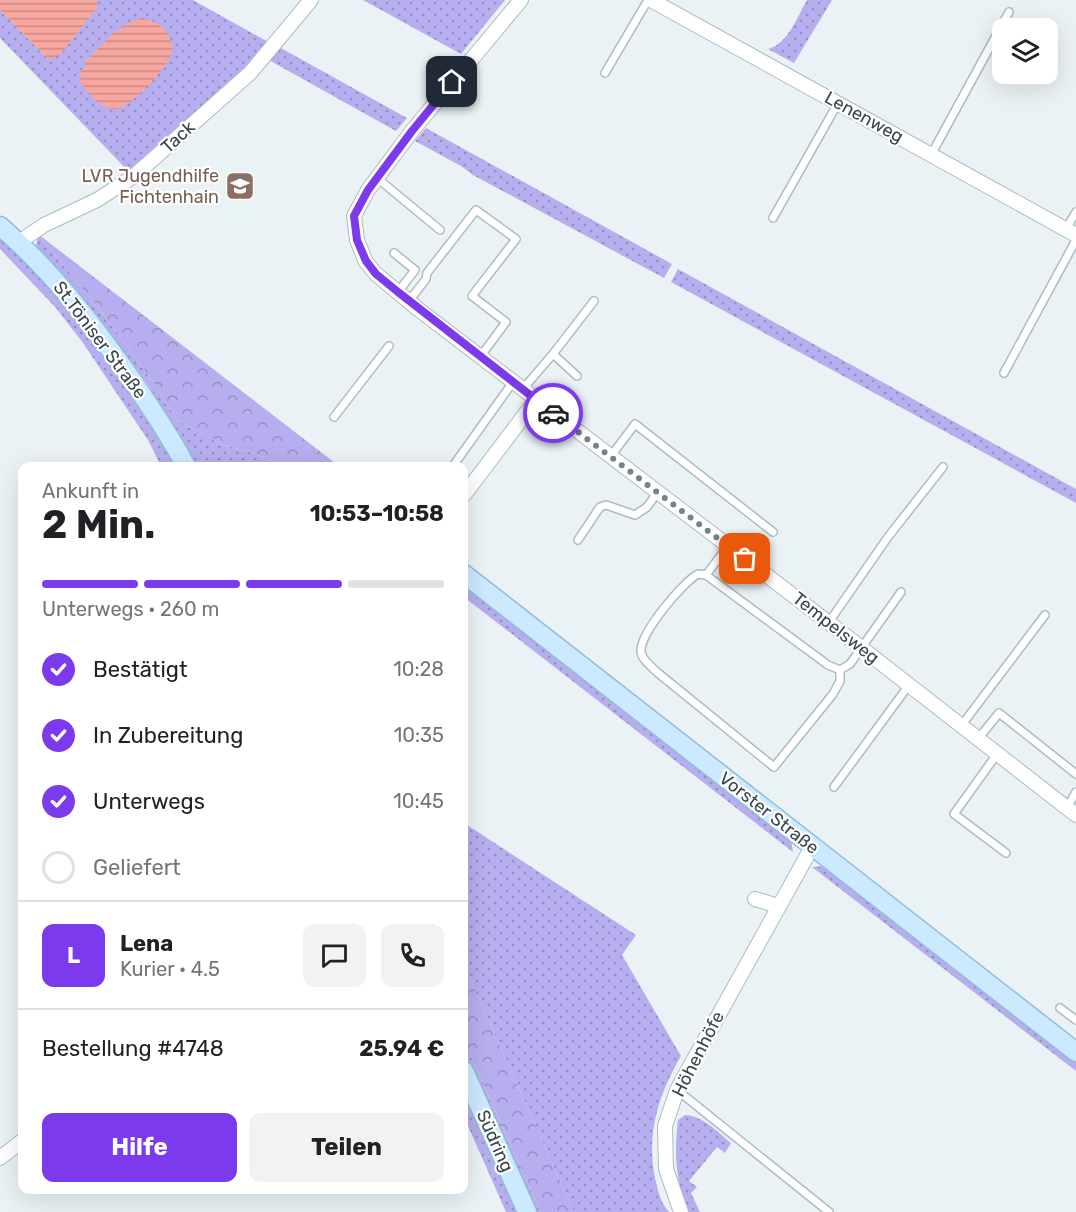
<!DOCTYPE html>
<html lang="de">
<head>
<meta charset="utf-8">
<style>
  body { margin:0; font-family:Rubik,sans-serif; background:#f2f2f2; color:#202124; height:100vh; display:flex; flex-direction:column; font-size:22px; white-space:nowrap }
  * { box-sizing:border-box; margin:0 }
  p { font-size:20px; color:#757577 }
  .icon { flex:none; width:33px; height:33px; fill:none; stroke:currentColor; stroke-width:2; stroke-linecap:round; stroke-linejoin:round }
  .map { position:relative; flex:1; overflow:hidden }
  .drawer { position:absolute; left:18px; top:462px; width:450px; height:732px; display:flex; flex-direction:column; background:#fff; border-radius:12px; box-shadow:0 6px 24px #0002 }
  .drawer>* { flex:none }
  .fabs { position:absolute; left:992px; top:18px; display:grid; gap:12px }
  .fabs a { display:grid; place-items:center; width:66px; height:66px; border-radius:12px; background:#fff; box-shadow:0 6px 24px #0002; font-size:30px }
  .pin { position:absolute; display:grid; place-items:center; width:51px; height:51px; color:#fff; margin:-26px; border-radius:12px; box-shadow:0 3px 9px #0006 }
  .courier { position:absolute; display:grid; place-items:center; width:60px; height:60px; margin:-30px; border:4px solid #7c3aed; border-radius:50%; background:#fff; color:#222; box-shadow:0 2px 8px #0007 }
  .summary em { font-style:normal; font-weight:700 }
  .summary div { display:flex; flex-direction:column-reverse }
  .summary { display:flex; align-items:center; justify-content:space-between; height:102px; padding:0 24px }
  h1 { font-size:39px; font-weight:700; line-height:45px }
  .bar { display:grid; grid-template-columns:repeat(4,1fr); gap:9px 6px; align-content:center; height:72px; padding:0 24px }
  .bar i { height:8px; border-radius:4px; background:#e0e0e0 }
  .bar .current { background:#7c3aed }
  .bar p { grid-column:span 4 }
  .line { display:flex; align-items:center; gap:15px; padding:0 24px; border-top:2px solid #e0e0e0 }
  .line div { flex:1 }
  .round { display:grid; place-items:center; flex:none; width:63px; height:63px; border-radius:12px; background:#f2f2f2 }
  ol { padding:0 24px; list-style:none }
  li { display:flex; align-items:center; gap:18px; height:66px }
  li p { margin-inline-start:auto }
  li .icon { padding:6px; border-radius:50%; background:#7c3aed; color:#fff; stroke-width:4 }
  li:last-child { color:#757577 }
  li i { width:33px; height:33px; border:3px solid #e0e0e0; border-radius:50% }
  .action { display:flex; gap:12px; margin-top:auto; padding:12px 24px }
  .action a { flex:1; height:69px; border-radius:12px; background:#7c3aed; color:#fff; font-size:24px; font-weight:700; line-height:69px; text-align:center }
  .action a+a { background:#f2f2f2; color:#202124 }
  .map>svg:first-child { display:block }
  .grass { fill:url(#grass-dots) }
  .forest { fill:url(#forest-crowns) }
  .water { fill:url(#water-rules) }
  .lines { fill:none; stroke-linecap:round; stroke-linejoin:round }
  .lane-casing { stroke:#abbcc3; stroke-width:10 }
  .street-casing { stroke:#abbcc3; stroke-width:16 }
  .secondary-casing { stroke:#93bcd7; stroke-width:21 }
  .lane { stroke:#fff; stroke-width:7 }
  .street { stroke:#fff; stroke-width:14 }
  .secondary { stroke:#cbe9ff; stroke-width:18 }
  .done { stroke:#768287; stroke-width:6; stroke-dasharray:0 10.8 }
  .route { stroke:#7c3aed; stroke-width:8 }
  .labels { text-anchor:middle; stroke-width:4.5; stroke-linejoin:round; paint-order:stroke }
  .street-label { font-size:18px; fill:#37464b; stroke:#fff }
  .education-label { font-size:18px; fill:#785e54; stroke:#fff; text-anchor:end }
</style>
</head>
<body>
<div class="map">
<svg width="1076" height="1212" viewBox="0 0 1076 1212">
  <defs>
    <pattern id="grass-dots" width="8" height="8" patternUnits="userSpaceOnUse" patternTransform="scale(1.5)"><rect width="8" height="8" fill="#b6aeee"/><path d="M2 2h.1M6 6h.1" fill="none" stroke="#958fc3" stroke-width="1.8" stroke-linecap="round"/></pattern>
    <pattern id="forest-crowns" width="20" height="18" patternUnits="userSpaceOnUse" patternTransform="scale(1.5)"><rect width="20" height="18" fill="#b6aeee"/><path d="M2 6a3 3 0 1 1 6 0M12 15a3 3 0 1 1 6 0" fill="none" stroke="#958fc3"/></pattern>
    <pattern id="water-rules" width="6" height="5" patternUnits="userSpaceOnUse" patternTransform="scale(1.5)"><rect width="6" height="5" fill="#f8a7a0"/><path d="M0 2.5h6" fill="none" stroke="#ca8a84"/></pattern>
  </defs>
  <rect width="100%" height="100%" fill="#eaf2f6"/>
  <g class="grass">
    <path d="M97,0H193L270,43L255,60L131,174L0,38V10L48,59L96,8Z"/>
    <path d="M363,0H505L461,54Z"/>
    <path d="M807,0H832L794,63L768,49C788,44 797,17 807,0Z"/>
    <path d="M279,47L407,118L396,131L267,59Z"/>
    <path d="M426,128L672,264L664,278L473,175L461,166L415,141Z"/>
    <path d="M0,234L9,242L94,337L160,437L176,466H161L148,440L83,343L56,308L0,249Z"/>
    <path d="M38,234L114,328L153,382L177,420L224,445L253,453L282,466H195L149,386L107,329L36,247Z"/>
    <path d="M678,269L1076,489V503L671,282Z"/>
    <path d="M464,582L791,839L793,852L464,597Z"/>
    <path d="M464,823L636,935L622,955L681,1056C659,1094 646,1133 655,1178C658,1191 660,1202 669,1212H574L464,965Z"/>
    <path d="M824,866L1076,1060V1071L812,867Z"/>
    <path d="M464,1041L541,1212H535L464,1055Z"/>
    <path d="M464,1087L520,1212H506L464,1117Z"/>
    <path d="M685,1115C703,1116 718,1132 731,1143L725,1153L717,1147L689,1181L697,1187L691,1193L700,1212H689C675,1179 674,1155 678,1120Z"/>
  </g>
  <g class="forest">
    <path d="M38,234L339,466H282L253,453L224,445L177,420L153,382L114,328Z"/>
    <path d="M464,965L574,1212H541L464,1041Z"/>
  </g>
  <g class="water">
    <path d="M0,0H97V8L59,56L48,59L0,10Z"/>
    <path d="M142,18C152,20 159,23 165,31C170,38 174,44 172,52C168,67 130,109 116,109C99,109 89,94 80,82L81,71L86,65L85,62L116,30L118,31L128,23Z"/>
  </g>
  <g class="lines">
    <g class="lane-casing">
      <g id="lane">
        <path d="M605,73L648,0"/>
        <path d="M931,155L1009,12"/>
        <path d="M377,178L440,230"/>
        <path d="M773,218L838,103"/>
        <path d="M1066,229L1076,212"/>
        <path d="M394,253L415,270L398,292"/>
        <path d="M409,301L426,279L427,273L476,210L516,239L472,296L506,322L480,357"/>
        <path d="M553,354L594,301"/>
        <path d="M1004,373L1076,240"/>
        <path d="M522,390L553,354L577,376"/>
        <path d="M334,417L389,346"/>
        <path d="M611,456L635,424L773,532"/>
        <path d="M453,466L513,382"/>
        <path d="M578,540L600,507L606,505L635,515L647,507L658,492"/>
        <path d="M728,546L706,575L828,665L840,670L850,664L901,592"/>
        <path d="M706,575L698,574C683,582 639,634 641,652C642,660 652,667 658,673L774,767L833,694L840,681V670"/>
        <path d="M829,622L888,537L943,467"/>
        <path d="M961,726L1045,615"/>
        <path d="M978,739L999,713L1076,774"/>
        <path d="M997,754L954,814L1006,853"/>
        <path d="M834,787L909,685"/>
        <path d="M1067,808L1076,792"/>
        <path d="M1060,1008L1076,1020"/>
        <path d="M677,1090L829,1212"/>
      </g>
    </g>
    <g class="street-casing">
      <g id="street">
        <path d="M521,0L412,131L368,190L354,216L357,240L366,262L376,274L418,309L850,639L1076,815"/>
        <path d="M651,0L1076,235"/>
        <path d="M19,242L44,225L97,200L134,176L250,73L311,0"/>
        <path d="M464,495L536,400"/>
        <path d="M755,899L778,906"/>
        <path d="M0,1158L22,1141"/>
        <path d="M681,1212L666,1169L665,1126L677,1090L812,847"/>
      </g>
    </g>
    <g class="secondary-casing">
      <g id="secondary">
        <path d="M0,226C49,268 89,319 127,373C148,403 168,433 186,466"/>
        <path d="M464,574L1076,1052"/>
        <path d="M464,1071L527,1212"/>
      </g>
    </g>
    <use href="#lane" class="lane"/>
    <use href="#street" class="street"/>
    <use href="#secondary" class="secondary"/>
  </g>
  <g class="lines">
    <path class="done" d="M553,413L745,559"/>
    <path class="route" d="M452,82L412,131L368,190L354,216L357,240L366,261L376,274L398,292L553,413"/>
  </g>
  <defs>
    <g id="school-square" transform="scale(1.5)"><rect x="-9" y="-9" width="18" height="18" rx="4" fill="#8d6e63" stroke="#fff"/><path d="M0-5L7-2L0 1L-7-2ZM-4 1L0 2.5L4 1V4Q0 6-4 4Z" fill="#fff"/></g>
  </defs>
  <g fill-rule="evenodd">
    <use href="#school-square" x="240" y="186"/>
  </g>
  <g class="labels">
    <g class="street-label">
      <text transform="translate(864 117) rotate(29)" y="6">Lenenweg</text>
      <text transform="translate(178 137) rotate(-42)" y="6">Tack</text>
      <text transform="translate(100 340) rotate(53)" y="6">St.Töniser Straße</text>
      <text transform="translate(836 628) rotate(38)" y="6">Tempelsweg</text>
      <text transform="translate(769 813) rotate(38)" y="6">Vorster Straße</text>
      <text transform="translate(698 1054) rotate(-63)" y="6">Höhenhöfe</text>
      <text transform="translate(495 1141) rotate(66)" y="6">Südring</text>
    </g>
    <g class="education-label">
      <text x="219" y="182">LVR Jugendhilfe<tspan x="219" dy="21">Fichtenhain</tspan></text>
    </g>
  </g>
</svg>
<div class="fabs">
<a><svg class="icon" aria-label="layers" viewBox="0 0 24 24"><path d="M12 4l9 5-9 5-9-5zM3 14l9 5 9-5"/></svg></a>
</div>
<div class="pin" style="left:745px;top:559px;background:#ea580c"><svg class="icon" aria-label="bag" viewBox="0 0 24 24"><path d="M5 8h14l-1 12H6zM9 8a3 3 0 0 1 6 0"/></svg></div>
<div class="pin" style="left:452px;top:82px;background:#1f2937"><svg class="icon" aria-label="home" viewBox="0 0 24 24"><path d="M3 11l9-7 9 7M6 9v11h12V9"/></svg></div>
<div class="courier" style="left:553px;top:413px"><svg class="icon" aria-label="car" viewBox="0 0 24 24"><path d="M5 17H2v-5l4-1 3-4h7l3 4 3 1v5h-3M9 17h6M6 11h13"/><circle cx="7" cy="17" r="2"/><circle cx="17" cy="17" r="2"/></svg></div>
<section class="drawer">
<div class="summary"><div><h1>2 Min.</h1><p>Ankunft in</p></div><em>10:53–10:58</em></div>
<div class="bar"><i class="current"></i><i class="current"></i><i class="current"></i><i></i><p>Unterwegs · 260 m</p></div>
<ol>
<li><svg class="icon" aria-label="check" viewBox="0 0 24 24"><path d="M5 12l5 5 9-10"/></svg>Bestätigt<p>10:28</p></li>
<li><svg class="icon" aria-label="check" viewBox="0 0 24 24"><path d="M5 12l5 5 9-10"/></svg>In Zubereitung<p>10:35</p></li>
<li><svg class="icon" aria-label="check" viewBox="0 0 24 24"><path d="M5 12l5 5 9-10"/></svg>Unterwegs<p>10:45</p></li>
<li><i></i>Geliefert</li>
</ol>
<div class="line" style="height:108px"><b class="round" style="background:#7c3aed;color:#fff">L</b><div><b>Lena</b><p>Kurier · 4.5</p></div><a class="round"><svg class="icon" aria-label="chat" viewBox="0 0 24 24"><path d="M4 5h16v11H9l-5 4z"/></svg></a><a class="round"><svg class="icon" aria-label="phone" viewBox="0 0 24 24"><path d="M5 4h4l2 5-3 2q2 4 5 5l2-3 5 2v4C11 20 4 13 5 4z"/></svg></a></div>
<div class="line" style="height:78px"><div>Bestellung #4748</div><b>25.94 €</b></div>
<div class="action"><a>Hilfe</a><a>Teilen</a></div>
</section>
</div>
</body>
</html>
